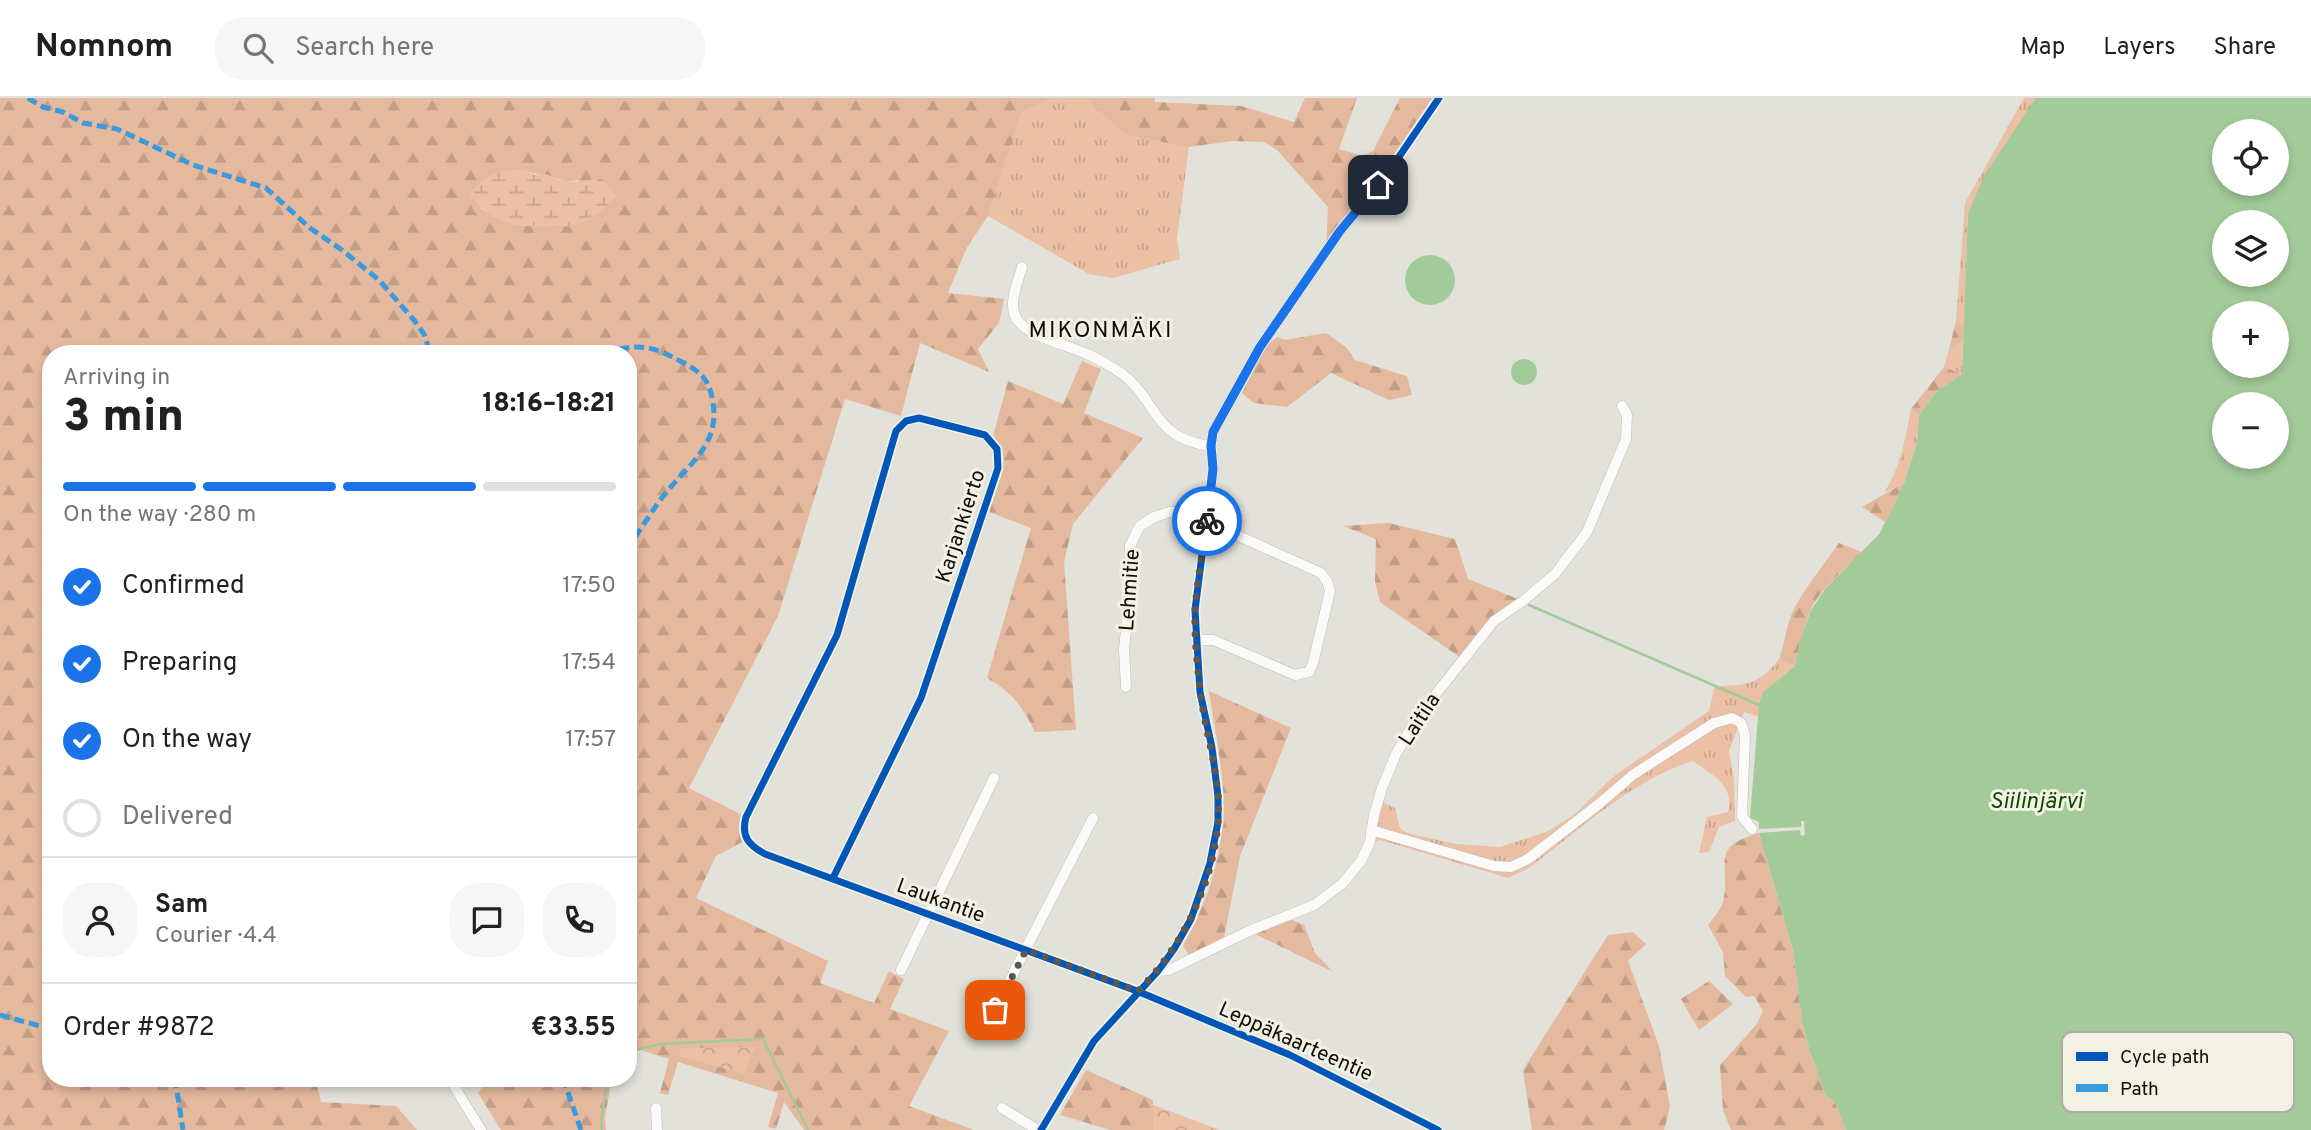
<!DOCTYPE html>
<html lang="en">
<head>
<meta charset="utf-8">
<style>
  body { margin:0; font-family:Overpass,sans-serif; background:#f6f6f6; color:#202124; height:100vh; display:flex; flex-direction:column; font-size:26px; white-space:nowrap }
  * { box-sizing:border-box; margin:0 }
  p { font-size:23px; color:#757577 }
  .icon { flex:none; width:38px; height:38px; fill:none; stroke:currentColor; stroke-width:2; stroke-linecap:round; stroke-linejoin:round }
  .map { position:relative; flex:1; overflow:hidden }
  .panel { position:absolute; left:42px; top:247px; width:595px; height:742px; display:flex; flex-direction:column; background:#fff; border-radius:28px; box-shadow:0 4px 10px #0003 }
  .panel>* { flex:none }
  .tools { position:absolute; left:2212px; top:21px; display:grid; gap:14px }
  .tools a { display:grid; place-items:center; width:77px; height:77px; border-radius:50%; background:#fff; box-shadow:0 4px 10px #0003; font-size:35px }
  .pin { position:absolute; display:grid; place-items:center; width:60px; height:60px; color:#fff; margin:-30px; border-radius:14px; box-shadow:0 4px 10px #0006 }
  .courier { position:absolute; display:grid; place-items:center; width:70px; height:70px; margin:-35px; border:5px solid #1a73e8; border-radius:50%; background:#fff; color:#222; box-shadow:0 2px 9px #0007 }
  .overview em { font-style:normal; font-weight:800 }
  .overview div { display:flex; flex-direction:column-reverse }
  .overview { display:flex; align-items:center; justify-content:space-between; height:119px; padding:0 21px }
  h1 { font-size:46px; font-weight:800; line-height:52px }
  .bar { display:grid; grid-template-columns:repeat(4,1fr); gap:10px 7px; align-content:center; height:84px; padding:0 21px }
  .bar i { height:9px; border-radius:5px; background:#e0e0e0 }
  .bar .on { background:#1a73e8 }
  .bar p { grid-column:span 4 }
  .line { display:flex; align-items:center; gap:18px; padding:0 21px; border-top:2px solid #e0e0e0 }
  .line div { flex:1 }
  .round { display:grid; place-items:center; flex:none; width:74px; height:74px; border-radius:28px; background:#f6f6f6 }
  ol { padding:0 21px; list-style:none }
  li { display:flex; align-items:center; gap:21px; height:77px }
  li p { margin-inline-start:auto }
  li .icon { padding:7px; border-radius:50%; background:#1a73e8; color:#fff; stroke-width:4 }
  li:last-child { color:#757577 }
  li i { width:38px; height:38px; border:4px solid #e0e0e0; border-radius:50% }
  header { display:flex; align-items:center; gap:42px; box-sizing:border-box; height:98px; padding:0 35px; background:#fff; border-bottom:2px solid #e0e0e0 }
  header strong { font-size:33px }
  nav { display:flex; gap:38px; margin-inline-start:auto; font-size:24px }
  .search { width:490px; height:63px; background:#f6f6f6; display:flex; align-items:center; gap:18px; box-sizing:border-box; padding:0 24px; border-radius:28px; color:#757577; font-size:26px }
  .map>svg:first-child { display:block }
  .grass { fill:url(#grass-tufts) }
  .forest { fill:url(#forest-firs); fill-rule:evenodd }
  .wetland { fill:url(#wetland-marsh) }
  .park { fill:url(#park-crowns) }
  .water { fill:#a3cb9a; fill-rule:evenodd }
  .pier { fill:#e2e1da }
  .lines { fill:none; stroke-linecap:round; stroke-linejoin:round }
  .stream { stroke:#a3cb9a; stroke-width:2.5 }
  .minor-casing { stroke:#bfbeb9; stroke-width:11 }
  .minor { stroke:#fbfaf9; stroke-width:10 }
  .quiet { stroke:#3a9ade; stroke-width:5; stroke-dasharray:10 5; stroke-linecap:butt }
  .cycleway-casing { stroke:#f3f0e4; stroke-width:11 }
  .cycleway { stroke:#0057b8; stroke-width:7 }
  .done { stroke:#595853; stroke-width:7; stroke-dasharray:0 12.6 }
  .route { stroke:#1a73e8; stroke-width:9 }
  .labels { text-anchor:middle; stroke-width:6; stroke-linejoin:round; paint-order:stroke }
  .street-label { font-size:21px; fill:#0f0e0a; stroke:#f3f0e4 }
  .neighbourhood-label { font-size:23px; letter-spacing:2px; fill:#0f0e0a; stroke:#f3f0e4 }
  .water-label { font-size:23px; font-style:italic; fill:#104b05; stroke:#f3f0e4 }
  .key { fill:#f3f0e4; stroke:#afaca3; stroke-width:2 }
  .key-label { font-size:19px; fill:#0f0e0a }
</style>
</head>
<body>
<header>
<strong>Nomnom</strong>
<div class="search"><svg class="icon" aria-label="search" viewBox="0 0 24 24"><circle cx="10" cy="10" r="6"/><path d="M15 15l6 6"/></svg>Search here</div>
<nav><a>Map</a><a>Layers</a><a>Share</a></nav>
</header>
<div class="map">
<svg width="2311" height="1032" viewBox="0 0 2311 1032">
  <defs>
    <pattern id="grass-tufts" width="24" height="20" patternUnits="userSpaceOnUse" patternTransform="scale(1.75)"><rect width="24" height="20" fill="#ebc0a5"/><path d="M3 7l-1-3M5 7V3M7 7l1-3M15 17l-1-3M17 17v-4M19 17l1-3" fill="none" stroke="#c8a48d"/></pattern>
    <pattern id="forest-firs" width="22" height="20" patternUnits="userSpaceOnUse" patternTransform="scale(1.75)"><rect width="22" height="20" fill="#e5b99e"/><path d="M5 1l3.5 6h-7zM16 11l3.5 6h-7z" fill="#c39e87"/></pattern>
    <pattern id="wetland-marsh" width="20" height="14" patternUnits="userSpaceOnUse" patternTransform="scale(1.75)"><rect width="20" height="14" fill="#ebc0a5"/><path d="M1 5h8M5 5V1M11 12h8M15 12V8" fill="none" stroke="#c8a48d"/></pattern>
    <pattern id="park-crowns" width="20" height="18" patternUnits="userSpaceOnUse" patternTransform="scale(1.75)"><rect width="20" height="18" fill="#ebc0a5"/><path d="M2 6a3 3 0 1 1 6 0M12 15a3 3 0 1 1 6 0" fill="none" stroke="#c8a48d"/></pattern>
  </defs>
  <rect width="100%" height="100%" fill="#e2e1da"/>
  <g class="grass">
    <path d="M1053,0H1085L1125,37L1189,49L1177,141L1180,161L1113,180L1089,176L988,118L1022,14Z"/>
    <path d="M2024,0H2036L1968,115L1964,230L1956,223L1965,105Z"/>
    <path d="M1963,243L1962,276L1944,269L1949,251Z"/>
    <path d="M1911,311L1919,317L1917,345L1904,385L1884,395C1901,369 1905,341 1911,311Z"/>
    <path d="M1779,561L1795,568L1762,595L1759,619L1744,614L1729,653L1734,682L1735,723L1719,729L1709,754L1699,755L1707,719L1728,714C1735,687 1712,677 1693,663C1635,680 1578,733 1529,770L1508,780L1380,742L1370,744L1382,690L1384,705L1395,710L1400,730L1407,735L1456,746L1500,749L1546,734L1574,717L1614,678L1709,613L1715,588C1746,588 1760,586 1779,561Z"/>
  </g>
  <g class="forest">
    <path d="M0,0H1053L1022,14L988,118L967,149L948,195L1004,201L999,225L978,251L989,274L920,245L901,318L845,301L778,518L689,690L746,719V742L716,758L696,800L828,863L820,885L874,905L889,873L904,881L890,911L949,933L909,1008L974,1032H804L784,1004L776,1031L768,1029L778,995L678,964L668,997L660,995L669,961L634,950L628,958V256H51V980H315L321,1004L396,1008L417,1032H0ZM520,71C536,78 551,76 566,84L577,82L616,97C605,111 588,124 570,128C565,129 559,127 554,127C522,130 508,128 480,110Z"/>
    <path d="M1085,0H1155V4L1241,8L1294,24L1305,0H1357L1339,51L1362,58L1373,53L1400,0H1439L1326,154L1328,109L1277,52L1264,44L1232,43L1189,49L1125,37Z"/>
    <path d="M1956,223L1964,230L1963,243L1949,251Z"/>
    <path d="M1326,235L1347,250L1355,262L1407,278L1412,297L1389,302L1331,275L1287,309L1254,305L1242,295L1266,248L1277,239L1285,242Z"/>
    <path d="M1082,263L1101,271L1084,315L1143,340L1073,426L1064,464L1076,632L1035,634C1022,608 1013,595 987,580L1031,430L984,412L998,370L992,342L1008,283L1063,306Z"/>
    <path d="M1944,269L1962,276L1937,293L1919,317L1911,311Z"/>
    <path d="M1904,385L1885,424L1862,409Z"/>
    <path d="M1389,425L1455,441L1468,481L1523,503L1494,523L1464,562L1380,504L1375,484L1376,441L1343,428Z"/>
    <path d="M1839,445L1862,454C1844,472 1821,490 1810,513C1803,531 1799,549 1795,568L1779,561C1785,546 1786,528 1793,513C1805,489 1824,467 1839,445Z"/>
    <path d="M1209,593L1291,630L1240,758L1224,839L1189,857L1183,847C1205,811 1220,765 1223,723C1226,680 1215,635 1209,593Z"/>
    <path d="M1759,735L1793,852L1802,923L1809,951L1825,996L1836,1006L1846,1032H1731L1723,1012L1720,967L1757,926L1763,913L1754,898L1746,899L1725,878L1723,854L1708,827C1713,820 1721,812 1723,804C1732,766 1707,750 1759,735Z"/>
    <path d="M1285,819L1304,827L1315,855L1333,874L1249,833Z"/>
    <path d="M1633,834L1646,846L1628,863L1659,948L1670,1009L1664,1032H1532L1523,972L1608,837Z"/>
    <path d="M1709,883L1733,906L1699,932L1681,901Z"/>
    <path d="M1086,972L1153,1002V1032H1111L1060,1017Z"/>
    <path d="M489,980H612L605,1019L606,1032H501L478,995Z"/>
  </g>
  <path class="wetland" d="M520,71L535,77C549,73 555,83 567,84C578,84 591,81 602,81L616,98C605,111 588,124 570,128C565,129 559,127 554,127C518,130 493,127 470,97C486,74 494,75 520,71Z"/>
  <g class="park">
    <path d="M755,949L744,976L679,958L681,950Z"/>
    <path d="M1153,1007L1220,1032H1153Z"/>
  </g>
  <g class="water">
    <path d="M2036,0H2311V1032H1846L1836,1006L1825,996L1809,951L1802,923L1793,852L1759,735V724L1750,720L1759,607L1762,595L1795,568L1801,539L1811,512L1826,490L1880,435L1904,385L1917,345L1919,317L1937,293L1962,276L1968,115L1985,76ZM2224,33H2277V86H2224ZM2224,124H2277V177H2224ZM2224,215H2277V268H2224ZM2224,306H2277V359H2224Z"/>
    <circle cx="1430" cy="182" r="25"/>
    <circle cx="1524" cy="274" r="13"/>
  </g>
  <path class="pier" d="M1801,723H1804L1805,737L1801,738L1800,732L1759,735V731L1801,729Z"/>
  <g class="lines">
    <g class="stream">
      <path d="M1529,507L1759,607"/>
      <path d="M628,954L660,946L763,941L808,1032"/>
      <path d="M602,1032L601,1022L608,980"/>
    </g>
    <g class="minor-casing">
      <g id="minor">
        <path d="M1022,169C1018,184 1008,205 1016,220C1027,239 1068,247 1087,256C1097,260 1106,266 1115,271C1159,298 1148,340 1211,348"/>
        <path d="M1126,589L1124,551L1129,505L1130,448L1139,429L1154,419L1170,414H1185L1321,475L1327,483L1330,493L1313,565L1309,574L1295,577L1213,542H1196"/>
        <path d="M1371,732L1494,768L1511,769L1528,761L1599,706L1634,676L1714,625L1732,620L1741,625L1745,637L1742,718L1752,731"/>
        <path d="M833,780L921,600L998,370L997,351L985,337L919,320L906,323L896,333L837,537L746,719C741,738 748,747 765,756L1137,893L1290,957L1438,1032"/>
        <path d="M901,872L994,680"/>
        <path d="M1158,873L1169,872L1249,833L1314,807L1342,786L1361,763L1370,744L1374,717L1382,690L1395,658L1416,621L1494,523L1523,503L1555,476L1587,434L1626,341L1627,317L1622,308"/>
        <path d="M995,911L1093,720"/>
        <path d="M449,980L481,1032"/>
        <path d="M656,1010L657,1032"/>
        <path d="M1002,1010L1038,1032"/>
        <path d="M1041,1032L1094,943L1158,873L1174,851L1191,821L1210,765L1218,724V698L1212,650L1200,594L1195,512L1213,371L1211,348L1213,334L1260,249L1340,133L1388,75L1439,0"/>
      </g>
    </g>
    <use href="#minor" class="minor"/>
    <g class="quiet">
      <path d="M28,0L43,9L63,14L83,25L117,31L193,67L266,90L310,130L342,152L379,182L414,222L424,236L429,251L435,256"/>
      <path d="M605,256C638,244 653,248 682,264C699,273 708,280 712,299C722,346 691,363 665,396C652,412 641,432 628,449"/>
      <path d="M0,917L51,931"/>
      <path d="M175,980L183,1032"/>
      <path d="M563,980L581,1032"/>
    </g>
    <g class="cycleway-casing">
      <g id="cycleway">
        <path d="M833,780L921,600L998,370L997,351L985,337L919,320L906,323L896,333L837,537L746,719C741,738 748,747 765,756L1137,893L1290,957L1438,1032"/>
        <path d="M1041,1032L1094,943L1158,873L1174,851L1191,821L1210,765L1218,724V698L1212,650L1200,594L1195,512L1213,371L1211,348L1213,334L1260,249L1340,133L1388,75L1439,0"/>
      </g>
    </g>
    <use href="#cycleway" class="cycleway"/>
  </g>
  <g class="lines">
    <path class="done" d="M995,912L1026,852L1138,893C1187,844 1223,768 1218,697C1215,661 1204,627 1200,592C1197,566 1194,538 1195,512C1197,483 1203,452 1207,423"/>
    <path class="route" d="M1207,423L1213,371L1211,348L1213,334L1260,249L1340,133L1378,87"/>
  </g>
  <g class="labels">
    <g class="street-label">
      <text transform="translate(960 428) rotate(-72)" y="7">Karjankierto</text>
      <text transform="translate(1129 492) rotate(-86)" y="7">Lehmitie</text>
      <text transform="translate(1419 621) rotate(-57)" y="7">Laitila</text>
      <text transform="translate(941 802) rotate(20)" y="7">Laukantie</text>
      <text transform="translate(1296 943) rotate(24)" y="7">Leppäkaarteentie</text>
    </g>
    <g class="neighbourhood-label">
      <text x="1101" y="239">MIKONMÄKI</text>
    </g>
    <g class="water-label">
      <text x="2036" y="710">Siilinjärvi</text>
    </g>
  </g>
  <rect x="2062" y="934" width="232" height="80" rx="10" class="key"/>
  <rect x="2076" y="954" width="32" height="9" fill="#0057b8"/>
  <rect x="2076" y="986" width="32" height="8" fill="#3a9ade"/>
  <g class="key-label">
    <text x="2120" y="965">Cycle path</text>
    <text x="2120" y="997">Path</text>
  </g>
</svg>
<div class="tools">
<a><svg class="icon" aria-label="locate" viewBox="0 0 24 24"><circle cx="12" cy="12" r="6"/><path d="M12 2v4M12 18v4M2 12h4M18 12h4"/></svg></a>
<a><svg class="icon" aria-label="layers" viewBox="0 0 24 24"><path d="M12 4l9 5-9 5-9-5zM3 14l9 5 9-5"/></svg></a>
<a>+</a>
<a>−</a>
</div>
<div class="pin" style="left:995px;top:912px;background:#ea580c"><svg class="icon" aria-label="bag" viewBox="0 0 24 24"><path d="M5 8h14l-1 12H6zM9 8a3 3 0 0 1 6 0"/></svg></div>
<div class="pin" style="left:1378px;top:87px;background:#1f2937"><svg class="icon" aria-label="home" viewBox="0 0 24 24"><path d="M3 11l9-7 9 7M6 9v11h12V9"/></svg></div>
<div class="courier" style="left:1207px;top:423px"><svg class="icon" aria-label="bike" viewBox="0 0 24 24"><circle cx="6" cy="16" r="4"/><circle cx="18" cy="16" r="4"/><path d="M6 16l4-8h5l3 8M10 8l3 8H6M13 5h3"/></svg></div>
<section class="panel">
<div class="overview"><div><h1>3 min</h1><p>Arriving in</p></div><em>18:16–18:21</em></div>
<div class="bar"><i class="on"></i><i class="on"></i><i class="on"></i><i></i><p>On the way · 280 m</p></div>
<ol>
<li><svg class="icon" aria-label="check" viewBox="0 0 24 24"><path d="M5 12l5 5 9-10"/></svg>Confirmed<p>17:50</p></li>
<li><svg class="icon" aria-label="check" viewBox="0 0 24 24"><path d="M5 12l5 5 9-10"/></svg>Preparing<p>17:54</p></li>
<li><svg class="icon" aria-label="check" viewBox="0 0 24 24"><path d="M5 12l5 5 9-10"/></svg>On the way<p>17:57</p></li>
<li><i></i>Delivered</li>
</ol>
<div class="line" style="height:126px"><a class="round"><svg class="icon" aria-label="person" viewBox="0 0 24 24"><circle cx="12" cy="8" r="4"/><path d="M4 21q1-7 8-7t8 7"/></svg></a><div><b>Sam</b><p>Courier · 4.4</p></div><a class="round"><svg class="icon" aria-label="chat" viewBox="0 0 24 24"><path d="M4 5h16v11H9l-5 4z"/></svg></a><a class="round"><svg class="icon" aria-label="phone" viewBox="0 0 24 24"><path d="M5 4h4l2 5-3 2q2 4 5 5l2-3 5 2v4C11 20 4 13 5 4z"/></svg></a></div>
<div class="line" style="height:91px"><div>Order #9872</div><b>€33.55</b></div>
</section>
</div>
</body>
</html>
